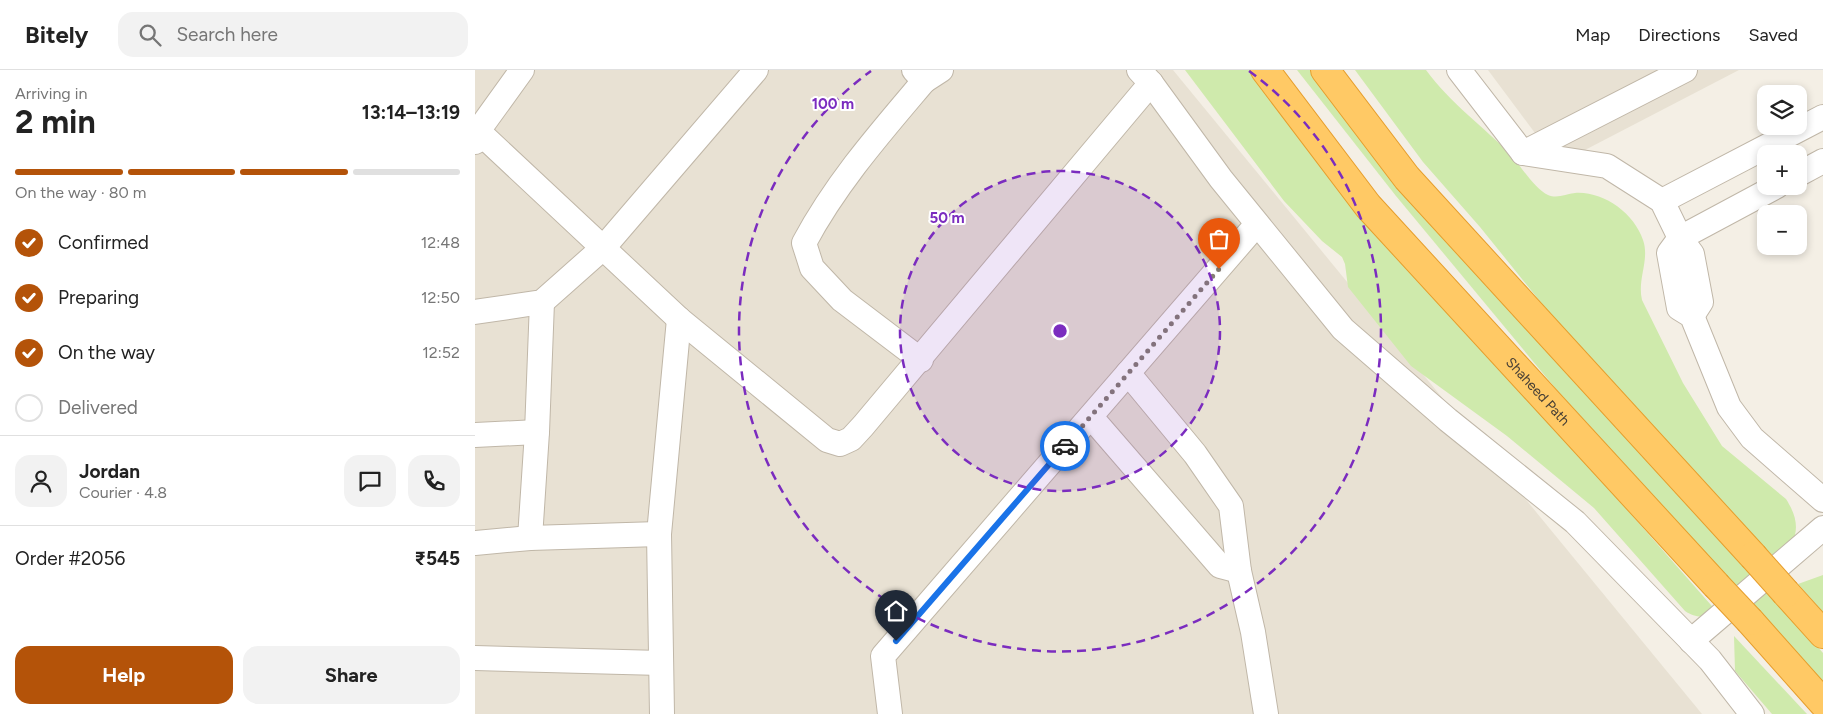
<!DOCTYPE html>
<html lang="en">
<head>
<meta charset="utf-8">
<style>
  body { margin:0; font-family:Figtree,sans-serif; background:#f2f2f2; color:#222; height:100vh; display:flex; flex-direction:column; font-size:19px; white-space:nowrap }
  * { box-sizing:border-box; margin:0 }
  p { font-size:16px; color:#767676 }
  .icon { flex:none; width:28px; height:28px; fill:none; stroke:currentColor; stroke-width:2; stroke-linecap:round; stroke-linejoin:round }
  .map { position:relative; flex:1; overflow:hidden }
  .panel { display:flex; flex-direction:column; background:#fff; width:475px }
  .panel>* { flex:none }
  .controls { position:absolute; left:1282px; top:15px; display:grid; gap:10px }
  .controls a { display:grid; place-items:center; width:50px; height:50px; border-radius:10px; background:#fff; box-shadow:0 2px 8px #0003; font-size:25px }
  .pin { position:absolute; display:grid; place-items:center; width:42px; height:42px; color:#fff; margin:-51px -21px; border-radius:50% 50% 50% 0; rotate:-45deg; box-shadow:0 0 5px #0007 }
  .pin .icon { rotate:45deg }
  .courier { position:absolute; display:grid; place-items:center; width:50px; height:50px; margin:-25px; border:4px solid #1a73e8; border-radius:50%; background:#fff; color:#222; box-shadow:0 1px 6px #0007 }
  .summary em { font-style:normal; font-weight:700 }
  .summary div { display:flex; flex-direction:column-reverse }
  .summary { display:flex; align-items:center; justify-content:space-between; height:85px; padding:0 15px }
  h1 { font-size:32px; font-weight:700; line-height:38px }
  .bar { display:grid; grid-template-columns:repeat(4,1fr); gap:8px 5px; align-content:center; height:60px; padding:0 15px }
  .bar i { height:6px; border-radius:4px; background:#e0e0e0 }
  .bar .active { background:#b45309 }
  .bar p { grid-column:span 4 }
  .line { display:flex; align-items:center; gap:12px; padding:0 15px; border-top:1px solid #e0e0e0 }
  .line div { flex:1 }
  .round { display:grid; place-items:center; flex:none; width:52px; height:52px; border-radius:15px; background:#f2f2f2 }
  ol { padding:0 15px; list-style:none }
  li { display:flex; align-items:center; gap:15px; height:55px }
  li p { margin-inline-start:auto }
  li .icon { padding:5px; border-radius:50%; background:#b45309; color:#fff; stroke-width:4 }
  li:last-child { color:#767676 }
  li i { width:28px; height:28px; border:2px solid #e0e0e0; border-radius:50% }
  .action { display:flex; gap:10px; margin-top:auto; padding:10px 15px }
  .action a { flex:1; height:58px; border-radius:15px; background:#b45309; color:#fff; font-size:20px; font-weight:700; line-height:58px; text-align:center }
  .action a+a { background:#f2f2f2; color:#222 }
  header { display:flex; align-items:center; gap:30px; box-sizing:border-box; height:70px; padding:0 25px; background:#fff; border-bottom:1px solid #e0e0e0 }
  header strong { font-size:24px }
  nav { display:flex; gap:28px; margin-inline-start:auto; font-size:18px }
  .search { width:350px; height:45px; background:#f2f2f2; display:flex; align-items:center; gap:12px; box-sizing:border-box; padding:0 18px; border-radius:15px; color:#767676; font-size:19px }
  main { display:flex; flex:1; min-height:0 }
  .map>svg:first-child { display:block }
  .residential { fill:#e8e1d3 }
  .green { fill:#cfeaac }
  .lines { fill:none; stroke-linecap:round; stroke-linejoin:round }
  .minor-casing { stroke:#c0b7a8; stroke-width:26 }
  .highway-casing { stroke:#e69e2d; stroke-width:30 }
  .minor { stroke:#fff; stroke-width:24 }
  .highway { stroke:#ffc965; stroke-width:28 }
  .highway-bridge-casing { stroke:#e69e2d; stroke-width:30; stroke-linecap:butt }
  .highway-bridge { stroke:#ffc965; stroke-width:28 }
  .done { stroke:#847d73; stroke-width:5; stroke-dasharray:0 9 }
  .route { stroke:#1a73e8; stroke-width:6 }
  .ring { fill:none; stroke:#7b2cbf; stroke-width:2.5; stroke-dasharray:9 6 }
  .labels { text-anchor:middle; stroke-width:4; stroke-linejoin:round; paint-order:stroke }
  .street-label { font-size:14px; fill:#473f35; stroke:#fff }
  .centre { fill:#7b2cbf; stroke:#fff; stroke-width:2.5 }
  .ring-label { font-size:15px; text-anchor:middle; font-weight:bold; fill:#7b2cbf; stroke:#fff; stroke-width:4; stroke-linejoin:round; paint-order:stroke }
</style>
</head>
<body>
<header>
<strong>Bitely</strong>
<div class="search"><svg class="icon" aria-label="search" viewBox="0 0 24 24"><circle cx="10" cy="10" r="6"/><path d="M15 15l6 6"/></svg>Search here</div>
<nav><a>Map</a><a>Directions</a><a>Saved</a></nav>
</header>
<main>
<section class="panel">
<div class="summary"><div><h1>2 min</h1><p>Arriving in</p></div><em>13:14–13:19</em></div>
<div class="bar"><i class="active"></i><i class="active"></i><i class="active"></i><i></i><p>On the way · 80 m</p></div>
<ol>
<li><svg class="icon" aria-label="check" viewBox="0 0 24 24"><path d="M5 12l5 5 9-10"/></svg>Confirmed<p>12:48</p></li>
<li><svg class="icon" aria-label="check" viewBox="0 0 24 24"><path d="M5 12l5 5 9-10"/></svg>Preparing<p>12:50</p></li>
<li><svg class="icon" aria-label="check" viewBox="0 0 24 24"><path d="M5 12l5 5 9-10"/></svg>On the way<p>12:52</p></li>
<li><i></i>Delivered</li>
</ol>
<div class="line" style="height:90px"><a class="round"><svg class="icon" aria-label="person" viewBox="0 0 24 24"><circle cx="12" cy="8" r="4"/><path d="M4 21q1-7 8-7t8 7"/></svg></a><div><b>Jordan</b><p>Courier · 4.8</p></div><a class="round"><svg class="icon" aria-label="chat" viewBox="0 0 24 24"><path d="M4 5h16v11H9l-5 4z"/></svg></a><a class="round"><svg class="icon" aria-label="phone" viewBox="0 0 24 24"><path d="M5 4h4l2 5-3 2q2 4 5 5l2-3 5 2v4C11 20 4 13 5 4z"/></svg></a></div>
<div class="line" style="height:65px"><div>Order #2056</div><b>₹545</b></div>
<div class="action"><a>Help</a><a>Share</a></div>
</section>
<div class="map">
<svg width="1348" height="644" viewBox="0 0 1348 644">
  <rect width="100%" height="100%" fill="#f4efe5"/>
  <g class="residential">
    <path d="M0,0H698L1227,644H0Z"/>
    <path d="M1013,0H1264L1083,94Z"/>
  </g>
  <g class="green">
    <path d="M710,0H787L1052,326L1243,543C1230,547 1222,549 1210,541L1119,438L1032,366L936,296L873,217L870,194L867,187L847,171L809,131Z"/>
    <path d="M822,0H844L1348,583V612L1081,319L921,126Z"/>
    <path d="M880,0H951C976,34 1008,56 1037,86C1046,97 1061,120 1073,125C1082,129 1091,124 1100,123C1128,121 1159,143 1168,170C1175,190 1162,209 1167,230L1208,313L1247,376L1311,429C1327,454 1323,470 1304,491L1281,470L1098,272L1005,157L948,92Z"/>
    <path d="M1348,505V542L1323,514Z"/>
    <path d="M1259,566L1332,644H1297L1260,601Z"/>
  </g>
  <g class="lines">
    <g class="minor-casing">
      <g id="minor">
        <path d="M439,0L449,11L466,0"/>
        <path d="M664,0L676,13L746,109L868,259L973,350L1100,452L1235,590L1277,644"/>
        <path d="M984,0L1048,83L1132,96L1187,131L1205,168L1217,184L1226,232L1217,246"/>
        <path d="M3,61L204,249L352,370L365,374L376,369L388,356L676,13"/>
        <path d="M0,72L3,61L47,0"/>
        <path d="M1048,83L1210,0"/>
        <path d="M1324,104L1348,91"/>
        <path d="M1302,116L1205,168L1194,183L1204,238L1217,246L1254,337L1277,368L1348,430"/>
        <path d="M1187,131L1348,47"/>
        <path d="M0,242L67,232L129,177L281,0"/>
        <path d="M446,290L367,230L337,198L329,173C361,113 405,63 449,11"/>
        <path d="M653,303L720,384L756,436L764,501L778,562L791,644"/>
        <path d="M616,347L745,496L764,501"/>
        <path d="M0,365L62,362"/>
        <path d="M55,468L62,362L67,232"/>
        <path d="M0,473L55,468L184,464"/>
        <path d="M1216,571L1348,458"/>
        <path d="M0,588L186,593"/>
        <path d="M187,644L184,464L204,249"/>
        <path d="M415,644L408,586L782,154"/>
      </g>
    </g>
    <g class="highway-casing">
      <g id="highway">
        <path id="s1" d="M790,0L893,136L1241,515"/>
        <path d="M850,0L932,108L1278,486"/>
        <path d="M1311,523L1348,564"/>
        <path d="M1275,551L1348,633"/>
      </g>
    </g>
    <use href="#minor" class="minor"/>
    <use href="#highway" class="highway"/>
    <g class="highway-bridge-casing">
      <g id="highway-bridge">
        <path d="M1278,486L1311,523"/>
        <path d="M1241,515L1275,551"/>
      </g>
    </g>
    <use href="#highway-bridge" class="highway-bridge"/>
  </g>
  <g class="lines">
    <path class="done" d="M590,376L744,199"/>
    <path class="route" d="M421,571L590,376"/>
  </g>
  <circle cx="585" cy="261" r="160" fill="#7b2cbf" fill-opacity=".12"/>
  <g class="ring">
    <circle cx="585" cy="261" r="160"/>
    <path d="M774 1A321 321 0 1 1 396 1"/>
  </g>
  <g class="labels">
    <g class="street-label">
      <text dy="5" stroke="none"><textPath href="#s1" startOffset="422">Shaheed Path</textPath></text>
    </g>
  </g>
  <circle cx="585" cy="261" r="8" class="centre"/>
  <g class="ring-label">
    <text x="358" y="39">100 m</text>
    <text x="472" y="153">50 m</text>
  </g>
</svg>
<div class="controls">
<a><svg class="icon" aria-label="layers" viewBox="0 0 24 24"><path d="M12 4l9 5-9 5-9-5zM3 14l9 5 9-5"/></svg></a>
<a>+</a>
<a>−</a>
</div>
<div class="pin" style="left:744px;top:199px;background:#ea580c"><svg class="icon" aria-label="bag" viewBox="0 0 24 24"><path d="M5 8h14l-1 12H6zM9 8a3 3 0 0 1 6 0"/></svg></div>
<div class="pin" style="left:421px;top:571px;background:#1f2937"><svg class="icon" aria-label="home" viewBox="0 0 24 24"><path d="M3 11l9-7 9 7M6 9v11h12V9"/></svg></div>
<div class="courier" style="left:590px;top:376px"><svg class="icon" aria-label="car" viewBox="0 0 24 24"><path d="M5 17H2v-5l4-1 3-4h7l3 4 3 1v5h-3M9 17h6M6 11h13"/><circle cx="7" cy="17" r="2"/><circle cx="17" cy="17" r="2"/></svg></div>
</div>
</main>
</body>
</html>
